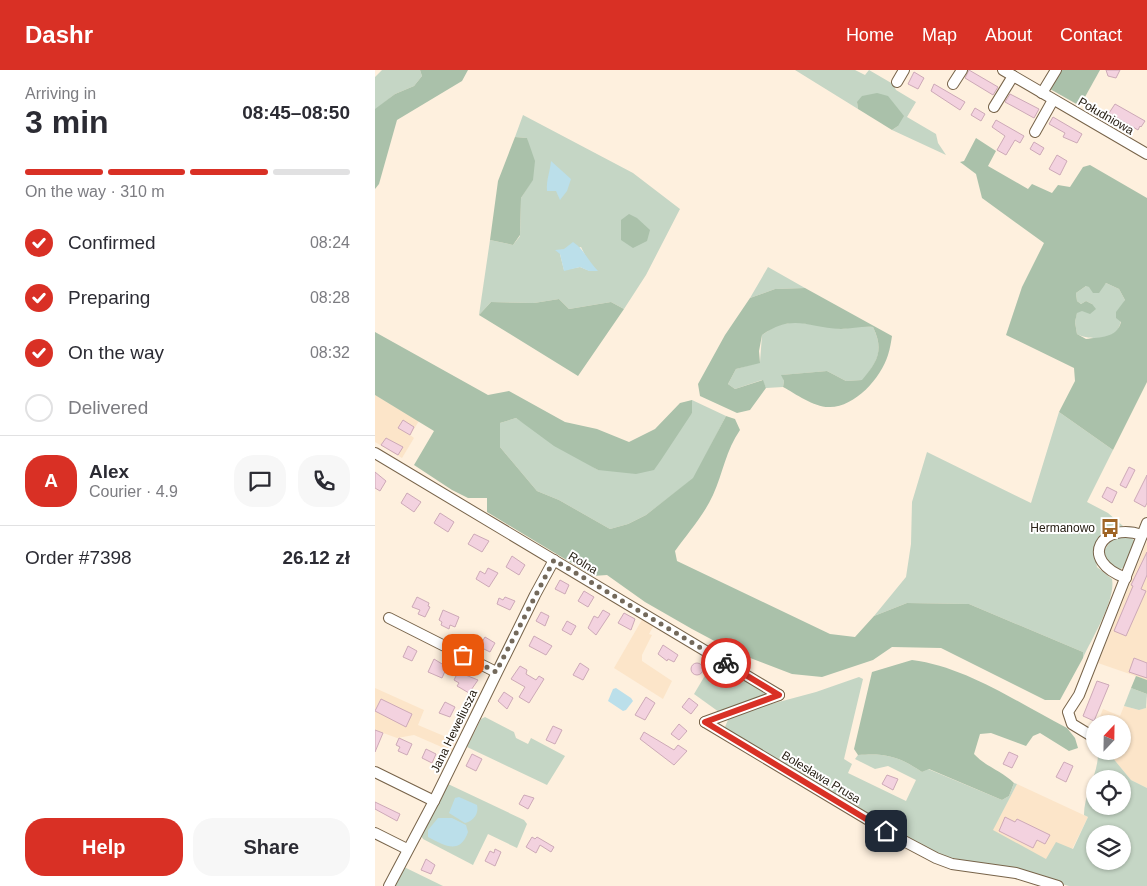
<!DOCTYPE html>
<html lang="en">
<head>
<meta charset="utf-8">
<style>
  body { margin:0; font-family:Helvetica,sans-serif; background:#f7f7f7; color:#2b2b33; height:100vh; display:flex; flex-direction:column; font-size:19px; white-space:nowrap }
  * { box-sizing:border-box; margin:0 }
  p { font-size:16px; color:#7c7c81 }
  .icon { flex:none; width:28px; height:28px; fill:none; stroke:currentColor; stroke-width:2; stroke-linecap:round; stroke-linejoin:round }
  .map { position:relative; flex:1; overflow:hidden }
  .panel { display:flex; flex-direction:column; background:#fff; width:375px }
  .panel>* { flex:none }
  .needle { width:32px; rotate:22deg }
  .controls { position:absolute; left:711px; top:645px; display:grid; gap:10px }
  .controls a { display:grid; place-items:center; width:45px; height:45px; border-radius:50%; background:#fff; box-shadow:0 1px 4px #0004; font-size:25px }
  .pin { position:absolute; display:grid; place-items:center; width:42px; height:42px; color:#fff; margin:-21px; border-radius:10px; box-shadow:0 2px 8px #0006 }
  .courier { position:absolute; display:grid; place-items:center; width:50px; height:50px; margin:-25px; border:4px solid #d93025; border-radius:50%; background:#fff; color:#222; box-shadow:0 1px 6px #0007 }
  .head em { font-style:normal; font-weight:700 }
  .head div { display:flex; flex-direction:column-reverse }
  .head { display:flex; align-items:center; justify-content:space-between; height:85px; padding:0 25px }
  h1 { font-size:32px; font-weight:700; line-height:38px }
  .bar { display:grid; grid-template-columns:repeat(4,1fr); gap:8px 5px; align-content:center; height:60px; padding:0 25px }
  .bar i { height:6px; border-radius:4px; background:#e1e1e2 }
  .bar .current { background:#d93025 }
  .bar p { grid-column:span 4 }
  .line { display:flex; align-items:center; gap:12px; padding:0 25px; border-top:1px solid #e1e1e2 }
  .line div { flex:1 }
  .round { display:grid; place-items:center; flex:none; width:52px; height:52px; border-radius:20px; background:#f7f7f7 }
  ol { padding:0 25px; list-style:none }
  li { display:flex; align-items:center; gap:15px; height:55px }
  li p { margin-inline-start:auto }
  li .icon { padding:5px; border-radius:50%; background:#d93025; color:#fff; stroke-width:4 }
  li:last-child { color:#7c7c81 }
  li i { width:28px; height:28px; border:2px solid #e1e1e2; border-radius:50% }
  .cta { display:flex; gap:10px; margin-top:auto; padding:10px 25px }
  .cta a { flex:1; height:58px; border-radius:20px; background:#d93025; color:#fff; font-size:20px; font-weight:700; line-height:58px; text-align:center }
  .cta a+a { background:#f7f7f7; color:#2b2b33 }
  header { display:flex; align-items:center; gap:30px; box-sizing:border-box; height:70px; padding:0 25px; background:#d93025; color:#fff }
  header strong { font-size:24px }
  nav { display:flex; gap:28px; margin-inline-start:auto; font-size:18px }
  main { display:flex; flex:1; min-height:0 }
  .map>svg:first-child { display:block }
  .built { fill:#fce5c9 }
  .green { fill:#c5d6c5; fill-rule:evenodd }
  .forest { fill:#aac1aa; fill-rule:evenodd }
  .water { fill:#bbdfea }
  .building { fill:#f3d2df; stroke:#cda9b7 }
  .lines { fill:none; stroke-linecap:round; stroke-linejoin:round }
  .minor-casing { stroke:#776349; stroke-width:12 }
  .minor { stroke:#fff; stroke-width:10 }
  .done { stroke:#73695b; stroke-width:5; stroke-dasharray:0 9 }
  .route { stroke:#d93025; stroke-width:6 }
  .labels { text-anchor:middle; stroke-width:4; stroke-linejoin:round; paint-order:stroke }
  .street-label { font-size:12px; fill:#282015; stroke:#fff }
  .poi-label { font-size:12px; fill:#282015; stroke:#fff; text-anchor:end }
</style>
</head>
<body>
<header>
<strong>Dashr</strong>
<nav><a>Home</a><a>Map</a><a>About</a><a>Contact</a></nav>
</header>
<main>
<section class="panel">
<div class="head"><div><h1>3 min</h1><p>Arriving in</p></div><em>08:45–08:50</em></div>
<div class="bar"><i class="current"></i><i class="current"></i><i class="current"></i><i></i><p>On the way · 310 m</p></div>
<ol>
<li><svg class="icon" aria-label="check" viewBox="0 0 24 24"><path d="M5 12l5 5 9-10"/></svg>Confirmed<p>08:24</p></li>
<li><svg class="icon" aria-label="check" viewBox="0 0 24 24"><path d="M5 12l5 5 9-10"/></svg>Preparing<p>08:28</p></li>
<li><svg class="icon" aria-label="check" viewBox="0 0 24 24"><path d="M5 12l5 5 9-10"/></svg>On the way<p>08:32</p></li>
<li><i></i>Delivered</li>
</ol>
<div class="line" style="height:90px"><b class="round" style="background:#d93025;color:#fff">A</b><div><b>Alex</b><p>Courier · 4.9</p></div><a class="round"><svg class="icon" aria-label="chat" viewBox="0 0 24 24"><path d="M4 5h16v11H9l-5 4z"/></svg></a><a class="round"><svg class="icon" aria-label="phone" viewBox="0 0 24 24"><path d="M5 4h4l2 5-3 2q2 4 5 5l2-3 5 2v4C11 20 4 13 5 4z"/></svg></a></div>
<div class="line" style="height:65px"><div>Order #7398</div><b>26.12 zł</b></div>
<div class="cta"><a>Help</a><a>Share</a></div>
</section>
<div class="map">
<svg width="772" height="816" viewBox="0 0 772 816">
  <rect width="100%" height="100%" fill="#fef0de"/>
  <g class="built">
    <path d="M0,325L44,351L35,365L39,368L27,388L0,372Z"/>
    <path d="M772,471V610L723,593Z"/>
    <path d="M268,548L279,555L274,564L277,565L267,585V591L297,611L288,629L239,598Z"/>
    <path d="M0,618L49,640L43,655L83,672L78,682L39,665L22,668L0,660Z"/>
    <path d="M772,634V718L756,710L732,681H748V654H722L728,639L745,646L749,636L764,640L771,638Z"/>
    <path d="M642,714L713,747L685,804L602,789Z"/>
  </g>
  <g class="green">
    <path d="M7,0H45L47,6L39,16L20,24L0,40V7Z"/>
    <path d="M420,0H480L490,5L494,0L518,14L521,20L541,32L532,47L561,64L563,73L571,85L517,60L523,56L482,32L483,39Z"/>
    <path d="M148,45L258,103L305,139L271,205L249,239L236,232L194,239L184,229L159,233L116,232L104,245L115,170L138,175L145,166L146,128L158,109L152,68L140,67ZM206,177L213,191L222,201H215L205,197L189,200L185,184Z"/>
    <path d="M393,197L430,218L400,219L375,228Z"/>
    <path d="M731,213L744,219L750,230C746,239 748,248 744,257C739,271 713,270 702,264L700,252L702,242L717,234L711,231L706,234L702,231L701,223L711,216L727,217Z"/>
    <path d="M421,252L468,259L482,256L498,257C509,281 503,290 488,310L471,311L452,301L407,305L409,311L408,317L391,318L387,310L360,319L353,314L361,299L385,292L387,265L402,255Z"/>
    <path d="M317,330L351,346L319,408L271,445L253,454L235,459L184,430L162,421L125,377V353L141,348L223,400L317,343Z"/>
    <path d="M684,342L738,380L712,432L733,443L748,456L747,459L739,455L731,457L720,485L722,497L737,509C741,530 717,568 708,588V582L594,534L532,533L499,546L531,507L536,474L537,432L552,382L656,433Z"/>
    <path d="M754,466L760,471C757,482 755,498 742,500L730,491L728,482L737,469Z"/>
    <path d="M338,592L394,625L344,642L319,624Z"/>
    <path d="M484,607L488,609L469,689L477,694L473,703L531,731L541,710L513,696L500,699L480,689L483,685C511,683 523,686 547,702L553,699L627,730L634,726L639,713L642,714L618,760L671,789L681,772L698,779L713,747L709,745C709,722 724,704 723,681H732L756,710L772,718V816H694L599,792L566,786L352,664L350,657L355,645L441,622ZM720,709H748V736H720ZM720,764H748V791H720Z"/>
    <path d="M756,618L772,624L771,638L764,640L749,636Z"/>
    <path d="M110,647L139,662L141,668L153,674L156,668L190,686L172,715L92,677L106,649Z"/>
    <path d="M73,714L149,750L152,754L142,778L113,764L98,795L48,769L45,763Z"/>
    <path d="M27,796L68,816H18Z"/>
  </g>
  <g class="forest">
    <path d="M45,0H93L87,11L22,50L4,114L0,119V39L20,24L39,16L47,6Z"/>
    <path d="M686,0H725L705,36L675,19Z"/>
    <path d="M502,23L513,26L529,46L523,56L517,60L483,39L482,32L487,26Z"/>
    <path d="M140,67L152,68L160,91L158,110L146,128L145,165L138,175L115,170L123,111Z"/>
    <path d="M601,68L621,81L613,96L653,119L657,114L677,123L683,115L695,117L708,97L715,95L772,128V312L738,380L684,342L700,311L699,298L631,265L647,217L669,173L607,128L601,104L585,92L589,91ZM731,213L744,219L750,230L741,242V248L746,252C742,268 725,267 711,269L702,264L700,252L702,243L707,241L715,244L721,239L717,234L711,231L706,234L702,231L701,223L711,216L714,217L718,223H724Z"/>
    <path d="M254,144L262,148L275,160L272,171L258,178L246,170V150Z"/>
    <path d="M430,218L517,266C516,272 515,279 513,285C506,308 480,337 455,337C440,338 421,324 408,317L409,311L406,305L452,301L471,311L487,310C503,291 509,280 498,257C487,256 477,259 466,259C432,258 419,243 387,265L384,281L385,293L361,299L353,314L360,319L388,310L391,318L375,340L362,343L325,326L323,314L350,265L375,228L400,219Z"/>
    <path d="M184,229L194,239L236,232L249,239L203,306L104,245L116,232L159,233Z"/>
    <path d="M0,262L113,325L134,321L190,352L222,359L254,372L280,359L305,333L317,330V343L286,390L279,400L261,404L223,400L179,376L141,348L125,353V377L162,421L184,430L235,459L253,454L271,445L318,408L351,346L360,349L365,360C351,380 348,403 338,425C329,445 313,463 300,481L302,491L455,564L480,567L499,546L532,533L594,534L708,582V588L685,630H670L566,578L517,577L498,590L447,607L417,604L362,583L317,559L270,532L232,505L218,506L112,442V428H93L77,420L39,395L59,361L0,325Z"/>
    <path d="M537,590C592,597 643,633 692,658L700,668L703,678L694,681L665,663L658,666L651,676L616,663L605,664L599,684C611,697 627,701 639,713L634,726L627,730L554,699L547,702C523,686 511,683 483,685L479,679L497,602Z"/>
    <path d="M761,606L772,610V624L756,618Z"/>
  </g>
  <g class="water">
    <path d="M176,91L196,109L192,121L185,130L181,121H172C171,110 175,102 176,91Z"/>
    <path d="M198,172C209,179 213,191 223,201H214L205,197L189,201L185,184L180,180L189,179Z"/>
    <path d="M241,618L256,628L258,631L251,640L248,641L233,631L238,619Z"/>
    <path d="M84,727L102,735C104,743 99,751 90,753L74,743L80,728Z"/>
    <path d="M63,748H77L91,755L93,762C85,785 70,776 53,767V760Z"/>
  </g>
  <g class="building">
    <path d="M594,0L623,17L618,25L590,8Z"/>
    <path d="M731,0H745L741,8L733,6Z"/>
    <path d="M539,2L549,8L543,19L533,14Z"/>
    <path d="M559,14L590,32L585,40L556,21Z"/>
    <path d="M635,24L664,39L659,48L630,32Z"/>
    <path d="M740,34L770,51L766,57L765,56L763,60L734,43Z"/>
    <path d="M600,38L610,44L606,51L596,45Z"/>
    <path d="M678,47L707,64L702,73L688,67L690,63L674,54Z"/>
    <path d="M621,50L649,66L645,73L640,70L631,85L622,80L630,66L617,57Z"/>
    <path d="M659,72L669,78L665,85L655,79Z"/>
    <path d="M682,85L692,91L685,105L674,99Z"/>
    <path d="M28,350L39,357L35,365L23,358Z"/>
    <path d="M11,368L28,377L23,385L6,375Z"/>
    <path d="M754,397L760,400L751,418L745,415Z"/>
    <path d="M0,402L11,411L5,421L0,418Z"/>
    <path d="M772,405V433L770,437L759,431Z"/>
    <path d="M732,417L742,422L737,433L727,427Z"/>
    <path d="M32,423L46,432L39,442L26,433Z"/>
    <path d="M65,443L79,452L73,462L59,453Z"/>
    <path d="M99,464L114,471L107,482L93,474Z"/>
    <path d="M772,482V505L766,519L771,521L751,566L739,561L758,516L756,515Z"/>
    <path d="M137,486L150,495L144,505L131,497Z"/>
    <path d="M113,498L123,503L114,517L101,509L105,501L110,504Z"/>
    <path d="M185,510L194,515L190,524L180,519Z"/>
    <path d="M209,521L219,527L213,537L203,531Z"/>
    <path d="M42,527L54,533L53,536L55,537L50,547L43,544L45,540L37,537Z"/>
    <path d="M130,527L140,531L135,540L122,534L124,528L128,530Z"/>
    <path d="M68,540L84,547L80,557L75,555L74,559L66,555L67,552L64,550Z"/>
    <path d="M228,540L235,544L221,565L213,558L219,546L223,548Z"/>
    <path d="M166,542L174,546L170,556L161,551Z"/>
    <path d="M249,543L260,549L256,560L243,553Z"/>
    <path d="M192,551L201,556L196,565L187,560Z"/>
    <path d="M159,566L177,576L171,585L154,576Z"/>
    <path d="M110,567L120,573L115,582L109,579L106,585L101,582Z"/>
    <path d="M288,575L303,585L299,592L293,589L292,591L283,584Z"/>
    <path d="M33,576L42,581L37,591L28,587Z"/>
    <path d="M759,588L772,593V608L754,602Z"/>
    <path d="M59,589L72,597L67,608L53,602Z"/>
    <circle cx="322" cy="599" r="6"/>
    <path d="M205,593L214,599L208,610L198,605Z"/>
    <path d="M145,596L152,600L151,604L161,610L164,606L169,609L154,633L144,627L150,617L136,609Z"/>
    <path d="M83,602L103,610L94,623L82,616L84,613L79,610Z"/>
    <path d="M722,611L734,615L719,651L708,646Z"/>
    <path d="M129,622L138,628L132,639L123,631Z"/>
    <path d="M271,627L280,633L270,650L260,645Z"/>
    <path d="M314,628L323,635L316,644L307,637Z"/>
    <path d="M6,629L37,644L31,657L0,641Z"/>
    <path d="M70,632L80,637L75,647L64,643Z"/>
    <path d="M304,654L312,661L304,670L296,664Z"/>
    <path d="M178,656L187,660L180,674L171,670Z"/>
    <path d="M0,660L8,663L0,682Z"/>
    <path d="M269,662L299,680L303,675L312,681L299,695L265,669Z"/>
    <path d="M24,668L37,674L32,685L23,681L25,677L21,675Z"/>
    <path d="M51,679L61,684L57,693L47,688Z"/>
    <path d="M634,682L643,686L637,698L628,694Z"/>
    <path d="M97,684L107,689L101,701L91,696Z"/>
    <path d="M689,692L698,696L691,712L681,707Z"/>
    <path d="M512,705L523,709L518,720L507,714Z"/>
    <path d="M149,725L159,728L153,739L144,734Z"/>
    <path d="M0,732L25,744L22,751L0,739Z"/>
    <path d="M630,747L640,752L642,749L675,765L670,774L662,770L658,778L624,761Z"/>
    <path d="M157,767L160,769L162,767L179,777L176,782L165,775L161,783L151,777Z"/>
    <path d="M120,779L126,782L120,796L110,791L115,781L119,783Z"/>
    <path d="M51,789L60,795L56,804L46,800Z"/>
  </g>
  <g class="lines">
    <g class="minor-casing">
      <g id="minor">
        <path d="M628,0L772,84"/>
        <path d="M522,12L529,0"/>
        <path d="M578,14L587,0"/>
        <path d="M667,23L681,0"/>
        <path d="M619,37L638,6"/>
        <path d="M660,62L678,30"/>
        <path d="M0,383L404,625"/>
        <path d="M751,508C702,490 727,451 767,465"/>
        <path d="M14,548L121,602"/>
        <path d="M330,652L527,770L561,788L577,794L641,803L683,816"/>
        <path d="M330,652L404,625"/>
        <path d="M720,668L697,654L693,642L704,625L772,453"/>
        <path d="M0,702L59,731"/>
        <path d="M0,763L32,779"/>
        <path d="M14,816L59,731L160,525L179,490"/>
      </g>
    </g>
    <use href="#minor" class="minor"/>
  </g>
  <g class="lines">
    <path class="done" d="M88,585L121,602L179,490L351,593"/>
    <path class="route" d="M351,593L404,625L330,652L511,761"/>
  </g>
  <defs>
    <g id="bus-bare" transform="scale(1.5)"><path d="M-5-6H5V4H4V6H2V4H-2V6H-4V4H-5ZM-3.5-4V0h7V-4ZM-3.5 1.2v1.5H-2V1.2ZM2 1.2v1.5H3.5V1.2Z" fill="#9f6424" stroke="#fff" stroke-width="2.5" paint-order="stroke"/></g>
  </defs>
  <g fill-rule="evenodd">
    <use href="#bus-bare" x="735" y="458"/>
  </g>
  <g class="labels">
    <g class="street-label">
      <text transform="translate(731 46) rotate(30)" y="4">Południowa</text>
      <text transform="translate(208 493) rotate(31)" y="4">Rolna</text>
      <text transform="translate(79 661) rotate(-64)" y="4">Jana Heweliusza</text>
      <text transform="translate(446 707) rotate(31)" y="4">Bolesława Prusa</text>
    </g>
    <g class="poi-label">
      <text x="720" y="462">Hermanowo</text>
    </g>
  </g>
</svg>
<div class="controls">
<a><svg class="needle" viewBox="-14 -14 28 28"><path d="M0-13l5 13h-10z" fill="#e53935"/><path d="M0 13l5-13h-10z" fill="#7c7c81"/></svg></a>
<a><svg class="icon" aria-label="locate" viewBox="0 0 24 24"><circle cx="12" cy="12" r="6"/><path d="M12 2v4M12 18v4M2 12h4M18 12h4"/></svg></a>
<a><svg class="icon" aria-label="layers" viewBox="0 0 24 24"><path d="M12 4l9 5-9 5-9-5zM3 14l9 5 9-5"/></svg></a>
</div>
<div class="pin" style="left:88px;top:585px;background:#ea580c"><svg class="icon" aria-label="bag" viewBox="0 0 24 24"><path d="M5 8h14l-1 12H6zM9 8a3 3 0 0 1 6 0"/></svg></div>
<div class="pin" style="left:511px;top:761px;background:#1f2937"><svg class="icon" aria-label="home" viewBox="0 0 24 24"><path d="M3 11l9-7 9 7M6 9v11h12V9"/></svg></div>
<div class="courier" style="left:351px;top:593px"><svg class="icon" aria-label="bike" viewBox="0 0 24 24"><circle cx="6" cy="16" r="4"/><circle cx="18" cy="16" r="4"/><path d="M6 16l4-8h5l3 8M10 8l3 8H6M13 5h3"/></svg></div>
</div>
</main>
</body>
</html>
